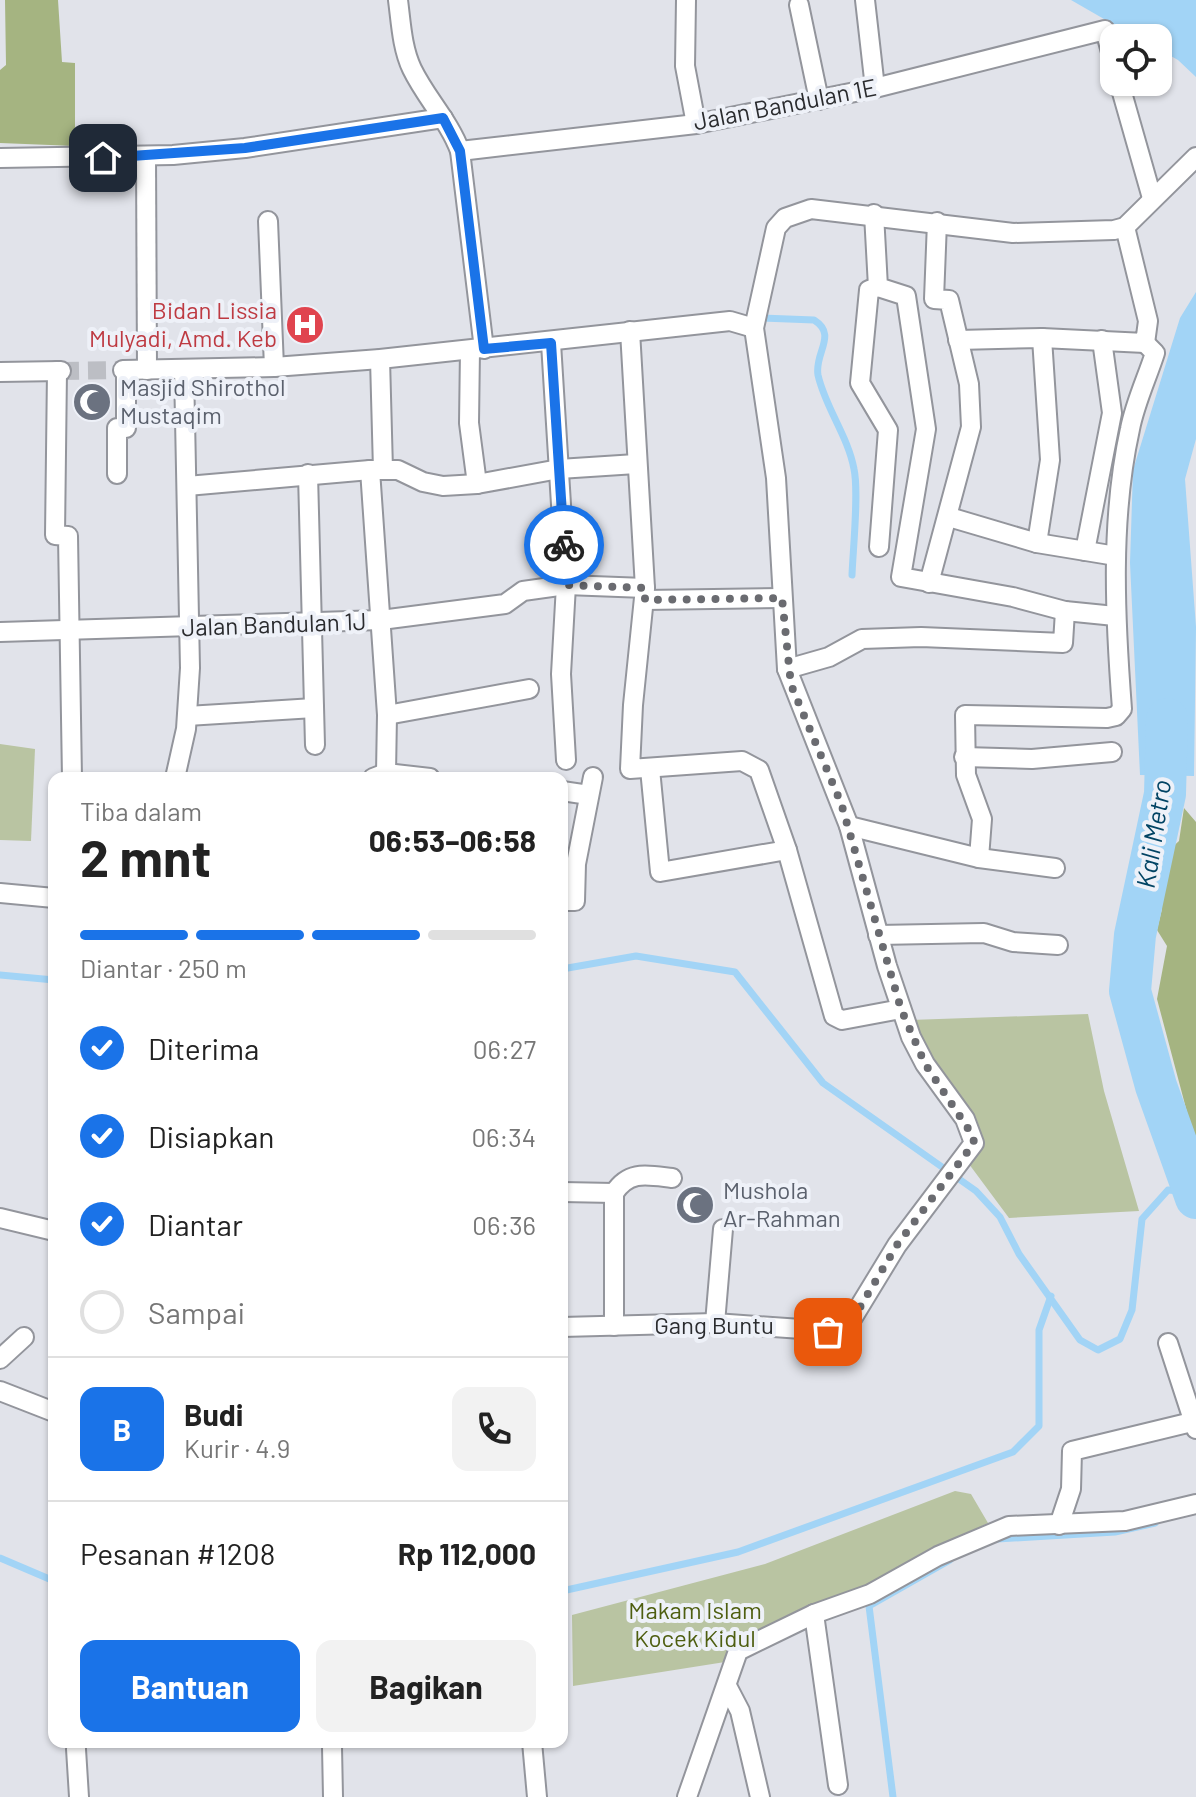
<!DOCTYPE html>
<html lang="id">
<head>
<meta charset="utf-8">
<style>
  body { margin:0; font-family:Barlow,sans-serif; background:#f2f2f2; color:#222; height:100vh; display:flex; flex-direction:column; font-size:30px; white-space:nowrap }
  * { box-sizing:border-box; margin:0 }
  p { font-size:26px; color:#767676 }
  .icon { flex:none; width:44px; height:44px; fill:none; stroke:currentColor; stroke-width:2; stroke-linecap:round; stroke-linejoin:round }
  .map { position:relative; flex:1; overflow:hidden }
  .sheet { position:absolute; left:48px; top:772px; width:520px; height:976px; display:flex; flex-direction:column; background:#fff; border-radius:16px; box-shadow:0 2px 6px #0004 }
  .sheet>* { flex:none }
  .controls { position:absolute; left:1100px; top:24px; display:grid; gap:16px }
  .controls a { display:grid; place-items:center; width:72px; height:72px; border-radius:16px; background:#fff; box-shadow:0 2px 6px #0004; font-size:40px }
  .pin { position:absolute; display:grid; place-items:center; width:68px; height:68px; color:#fff; margin:-34px; border-radius:16px; box-shadow:0 4px 12px #0006 }
  .courier { position:absolute; display:grid; place-items:center; width:80px; height:80px; margin:-40px; border:6px solid #1a73e8; border-radius:50%; background:#fff; color:#222; box-shadow:0 2px 10px #0007 }
  .headline em { font-style:normal; font-weight:700 }
  .headline div { display:flex; flex-direction:column-reverse }
  .headline { display:flex; align-items:center; justify-content:space-between; height:136px; padding:0 32px }
  h1 { font-size:52px; font-weight:700; line-height:60px }
  .bar { display:grid; grid-template-columns:repeat(4,1fr); gap:12px 8px; align-content:center; height:96px; padding:0 32px }
  .bar i { height:10px; border-radius:6px; background:#e0e0e0 }
  .bar .selected { background:#1a73e8 }
  .bar p { grid-column:span 4 }
  .line { display:flex; align-items:center; gap:20px; padding:0 32px; border-top:2px solid #e0e0e0 }
  .line div { flex:1 }
  .round { display:grid; place-items:center; flex:none; width:84px; height:84px; border-radius:16px; background:#f2f2f2 }
  ol { padding:0 32px; list-style:none }
  li { display:flex; align-items:center; gap:24px; height:88px }
  li p { margin-inline-start:auto }
  li .icon { padding:8px; border-radius:50%; background:#1a73e8; color:#fff; stroke-width:4 }
  li:last-child { color:#767676 }
  li i { width:44px; height:44px; border:4px solid #e0e0e0; border-radius:50% }
  .button { display:flex; gap:16px; margin-top:auto; padding:16px 32px }
  .button a { flex:1; height:92px; border-radius:16px; background:#1a73e8; color:#fff; font-size:32px; font-weight:700; line-height:92px; text-align:center }
  .button a+a { background:#f2f2f2; color:#222 }
  .map>svg:first-child { display:block }
  .green { fill:#b9c4a2 }
  .forest { fill:#a5b481 }
  .water { fill:#a2d4f6 }
  .lines { fill:none; stroke-linecap:round; stroke-linejoin:round }
  .stream { stroke:#a2d4f6; stroke-width:7 }
  .river { stroke:#a2d4f6; stroke-width:42 }
  .minor-tunnel { stroke:#bcbec4; stroke-width:18; stroke-dasharray:18 9; stroke-linecap:butt }
  .minor-casing { stroke:#93959c; stroke-width:22 }
  .minor { stroke:#fff; stroke-width:18 }
  .done { stroke:#6a6b70; stroke-width:8; stroke-dasharray:0 14.4 }
  .route { stroke:#1a73e8; stroke-width:10 }
  .labels { text-anchor:middle; stroke-width:8; stroke-linejoin:round; paint-order:stroke }
  .street-label { font-size:24px; fill:#2a2b2e; stroke:#eef1f8 }
  .health-label { font-size:24px; fill:#be3a42; stroke:#eef1f8; text-anchor:end }
  .worship-label { font-size:24px; fill:#5b616d; stroke:#eef1f8; text-anchor:start }
  .park-label { font-size:24px; fill:#4e5e10; stroke:#eef1f8 }
  .water-label { font-size:26px; font-style:italic; fill:#024464; stroke:#eef1f8 }
</style>
</head>
<body>
<div class="map">
<svg width="1196" height="1797" viewBox="0 0 1196 1797">
  <rect width="100%" height="100%" fill="#e1e3ea"/>
  <g class="green">
    <path d="M0,744L35,749L31,841L0,840Z"/>
    <path d="M1088,1014L1104,1091L1139,1211L1009,1218L966,1160L979,1142L910,1020Z"/>
    <path d="M955,1491L971,1494L988,1523L941,1547L902,1573L804,1611L731,1645L725,1662L573,1686L572,1615L765,1564Z"/>
  </g>
  <g class="forest">
    <path d="M5,0H58L62,62L75,63V146L0,143V70L6,65Z"/>
    <path d="M1184,808L1196,822V1146L1157,999L1167,946L1157,930L1162,909L1150,868L1179,841Z"/>
  </g>
  <g class="water">
    <path d="M1071,0H1196V77L1178,60L1158,49V38H1137Z"/>
    <path d="M1196,292V439L1185,479L1196,627L1194,776L1140,775L1130,563L1133,470L1180,318Z"/>
  </g>
  <g class="lines">
    <g class="stream">
      <path d="M761,318L814,320C838,335 814,353 818,375C825,407 848,436 854,469C859,492 853,549 852,575"/>
      <path d="M562,969L636,956L735,972L823,1083L976,1191L1000,1217L1019,1254L1080,1340L1098,1350L1120,1339L1132,1310L1142,1219L1168,1190L1192,1192"/>
      <path d="M0,975L54,980"/>
      <path d="M997,1539L1115,1532L1155,1523"/>
      <path d="M0,1558L54,1581"/>
      <path d="M562,1591L738,1552L1013,1452L1039,1426V1330L1051,1296"/>
      <path d="M893,1797L869,1606L950,1560"/>
    </g>
    <path class="river" d="M1167,719L1165,794L1135,935L1130,991L1156,1086L1196,1198"/>
    <path class="minor-tunnel" d="M61,371L123,370"/>
    <g class="minor-casing">
      <g id="minor">
        <path d="M398,0C401,23 402,48 412,69C426,98 449,121 460,151L484,349"/>
        <path d="M686,0L685,66L696,124"/>
        <path d="M865,0L875,88"/>
        <path d="M799,5L819,100"/>
        <path d="M1119,82L1152,198"/>
        <path d="M460,151L696,124L875,88L1105,30L1114,63"/>
        <path d="M146,157L147,370"/>
        <path d="M0,158L173,155L245,148L443,118"/>
        <path d="M874,214L878,287L906,296L926,429L901,577L1013,597L1065,611L1115,616"/>
        <path d="M268,221L274,367"/>
        <path d="M878,287L869,290L860,383L888,430L879,547"/>
        <path d="M630,331L645,588L633,705L630,769L742,761L759,770L787,850L834,1016L842,1020L901,1009"/>
        <path d="M958,340L1042,338L1145,343L1148,321L1125,227"/>
        <path d="M551,343L566,585L561,674L566,760"/>
        <path d="M470,350L469,423L477,484"/>
        <path d="M380,359L383,470"/>
        <path d="M123,370L274,367L380,359L730,321L754,328"/>
        <path d="M57,371L55,535L68,536L72,778"/>
        <path d="M0,372L61,371"/>
        <path d="M117,474V428H126V370"/>
        <path d="M308,474L315,745"/>
        <path d="M187,486L370,470"/>
        <path d="M949,517L1037,543L1116,556"/>
        <path d="M1037,543L1050,460L1042,338"/>
        <path d="M1085,551L1112,413L1102,340"/>
        <path d="M929,583L971,427L969,384L949,300L934,299L937,222"/>
        <path d="M645,600L782,598"/>
        <path d="M0,632L381,620L505,604L523,591L566,585L645,588"/>
        <path d="M787,669L829,657L862,639L921,637L1063,643L1065,611"/>
        <path d="M387,715L529,689"/>
        <path d="M187,716L314,708"/>
        <path d="M964,757L1032,759L1112,752"/>
        <path d="M650,769L660,872L787,850"/>
        <path d="M386,773L387,715L370,470H398L423,482L443,486L477,484L559,469L636,464"/>
        <path d="M175,778L186,729L190,668L184,369"/>
        <path d="M373,778L386,773L430,778"/>
        <path d="M562,791L589,795"/>
        <path d="M849,826L979,858L1055,868"/>
        <path d="M979,858L982,819L966,775L965,715L1107,718L1116,716L1122,709C1115,618 1110,519 1130,429C1135,403 1147,378 1155,353L1145,343"/>
        <path d="M0,893L54,898"/>
        <path d="M562,901H575L576,864L593,777"/>
        <path d="M878,935L984,933L1013,942L1058,945"/>
        <path d="M562,1192L614,1193"/>
        <path d="M0,1218L54,1231"/>
        <path d="M715,1323L723,1229"/>
        <path d="M614,1326V1193C629,1170 647,1175 672,1178"/>
        <path d="M562,1327L715,1323L844,1332L897,1245L974,1143L965,1119L925,1064L911,1037L887,966L849,826L787,669L776,478L754,328L776,228L785,218L811,209L1013,233L1114,230L1125,227L1196,157"/>
        <path d="M1168,1343L1196,1429"/>
        <path d="M0,1359L24,1337"/>
        <path d="M0,1391L54,1412"/>
        <path d="M1059,1525L1071,1489L1072,1451L1196,1421"/>
        <path d="M814,1614L838,1785"/>
        <path d="M727,1686L740,1711L760,1797"/>
        <path d="M532,1742L537,1797"/>
        <path d="M332,1747L333,1797"/>
        <path d="M76,1749L79,1797"/>
        <path d="M687,1797L738,1651L814,1614L870,1594L938,1556L1009,1526L1125,1521L1196,1504"/>
      </g>
    </g>
    <use href="#minor" class="minor"/>
  </g>
  <g class="lines">
    <path class="done" d="M564,545L566,585L645,588V600L782,598L791,685L841,803L901,1009L925,1064L973,1136L974,1143L897,1245L850,1324L844,1332H828"/>
    <path class="route" d="M103,158L245,148L443,118L460,151L484,349L551,343L564,545"/>
  </g>
  <defs>
    <g id="hospital-disc" transform="scale(2)"><circle r="9.5" fill="#e0444e" stroke="#eef1f8"/><path d="M-5-5h3v3.5h4V-5h3V5h-3V1.5h-4V5h-3Z" fill="#fff"/></g>
    <g id="mosque-disc" transform="scale(2)"><circle r="9.5" fill="#6b7280" stroke="#eef1f8"/><path d="M3.5-4.9A6 6 0 1 0 3.5 4.9A5 5 0 1 1 3.5-4.9Z" fill="#fff"/></g>
  </defs>
  <g fill-rule="evenodd">
    <use href="#hospital-disc" x="305" y="325"/>
    <use href="#mosque-disc" x="92" y="402"/>
    <use href="#mosque-disc" x="695" y="1205"/>
  </g>
  <g class="labels">
    <g class="street-label">
      <text transform="translate(785 105) rotate(-11)" y="8">Jalan Bandulan 1E</text>
      <text transform="translate(274 625) rotate(-2)" y="8">Jalan Bandulan 1J</text>
      <text x="714" y="1334">Gang Buntu</text>
    </g>
    <g class="health-label">
      <text x="277" y="319">Bidan Lissia<tspan x="277" dy="28">Mulyadi, Amd. Keb</tspan></text>
    </g>
    <g class="worship-label">
      <text x="120" y="396">Masjid Shirothol<tspan x="120" dy="28">Mustaqim</tspan></text>
      <text x="723" y="1199">Mushola<tspan x="723" dy="28">Ar-Rahman</tspan></text>
    </g>
    <g class="park-label">
      <text x="695" y="1619">Makam Islam<tspan x="695" dy="28">Kocek Kidul</tspan></text>
    </g>
    <g class="water-label">
      <text transform="translate(1154 834) rotate(-81)" y="9">Kali Metro</text>
    </g>
  </g>
</svg>
<div class="controls">
<a><svg class="icon" aria-label="locate" viewBox="0 0 24 24"><circle cx="12" cy="12" r="6"/><path d="M12 2v4M12 18v4M2 12h4M18 12h4"/></svg></a>
</div>
<div class="pin" style="left:828px;top:1332px;background:#ea580c"><svg class="icon" aria-label="bag" viewBox="0 0 24 24"><path d="M5 8h14l-1 12H6zM9 8a3 3 0 0 1 6 0"/></svg></div>
<div class="pin" style="left:103px;top:158px;background:#1f2937"><svg class="icon" aria-label="home" viewBox="0 0 24 24"><path d="M3 11l9-7 9 7M6 9v11h12V9"/></svg></div>
<div class="courier" style="left:564px;top:545px"><svg class="icon" aria-label="bike" viewBox="0 0 24 24"><circle cx="6" cy="16" r="4"/><circle cx="18" cy="16" r="4"/><path d="M6 16l4-8h5l3 8M10 8l3 8H6M13 5h3"/></svg></div>
<section class="sheet">
<div class="headline"><div><h1>2 mnt</h1><p>Tiba dalam</p></div><em>06:53–06:58</em></div>
<div class="bar"><i class="selected"></i><i class="selected"></i><i class="selected"></i><i></i><p>Diantar · 250 m</p></div>
<ol>
<li><svg class="icon" aria-label="check" viewBox="0 0 24 24"><path d="M5 12l5 5 9-10"/></svg>Diterima<p>06:27</p></li>
<li><svg class="icon" aria-label="check" viewBox="0 0 24 24"><path d="M5 12l5 5 9-10"/></svg>Disiapkan<p>06:34</p></li>
<li><svg class="icon" aria-label="check" viewBox="0 0 24 24"><path d="M5 12l5 5 9-10"/></svg>Diantar<p>06:36</p></li>
<li><i></i>Sampai</li>
</ol>
<div class="line" style="height:144px"><b class="round" style="background:#1a73e8;color:#fff">B</b><div><b>Budi</b><p>Kurir · 4.9</p></div><a class="round"><svg class="icon" aria-label="phone" viewBox="0 0 24 24"><path d="M5 4h4l2 5-3 2q2 4 5 5l2-3 5 2v4C11 20 4 13 5 4z"/></svg></a></div>
<div class="line" style="height:104px"><div>Pesanan #1208</div><b>Rp 112,000</b></div>
<div class="button"><a>Bantuan</a><a>Bagikan</a></div>
</section>
</div>
</body>
</html>
